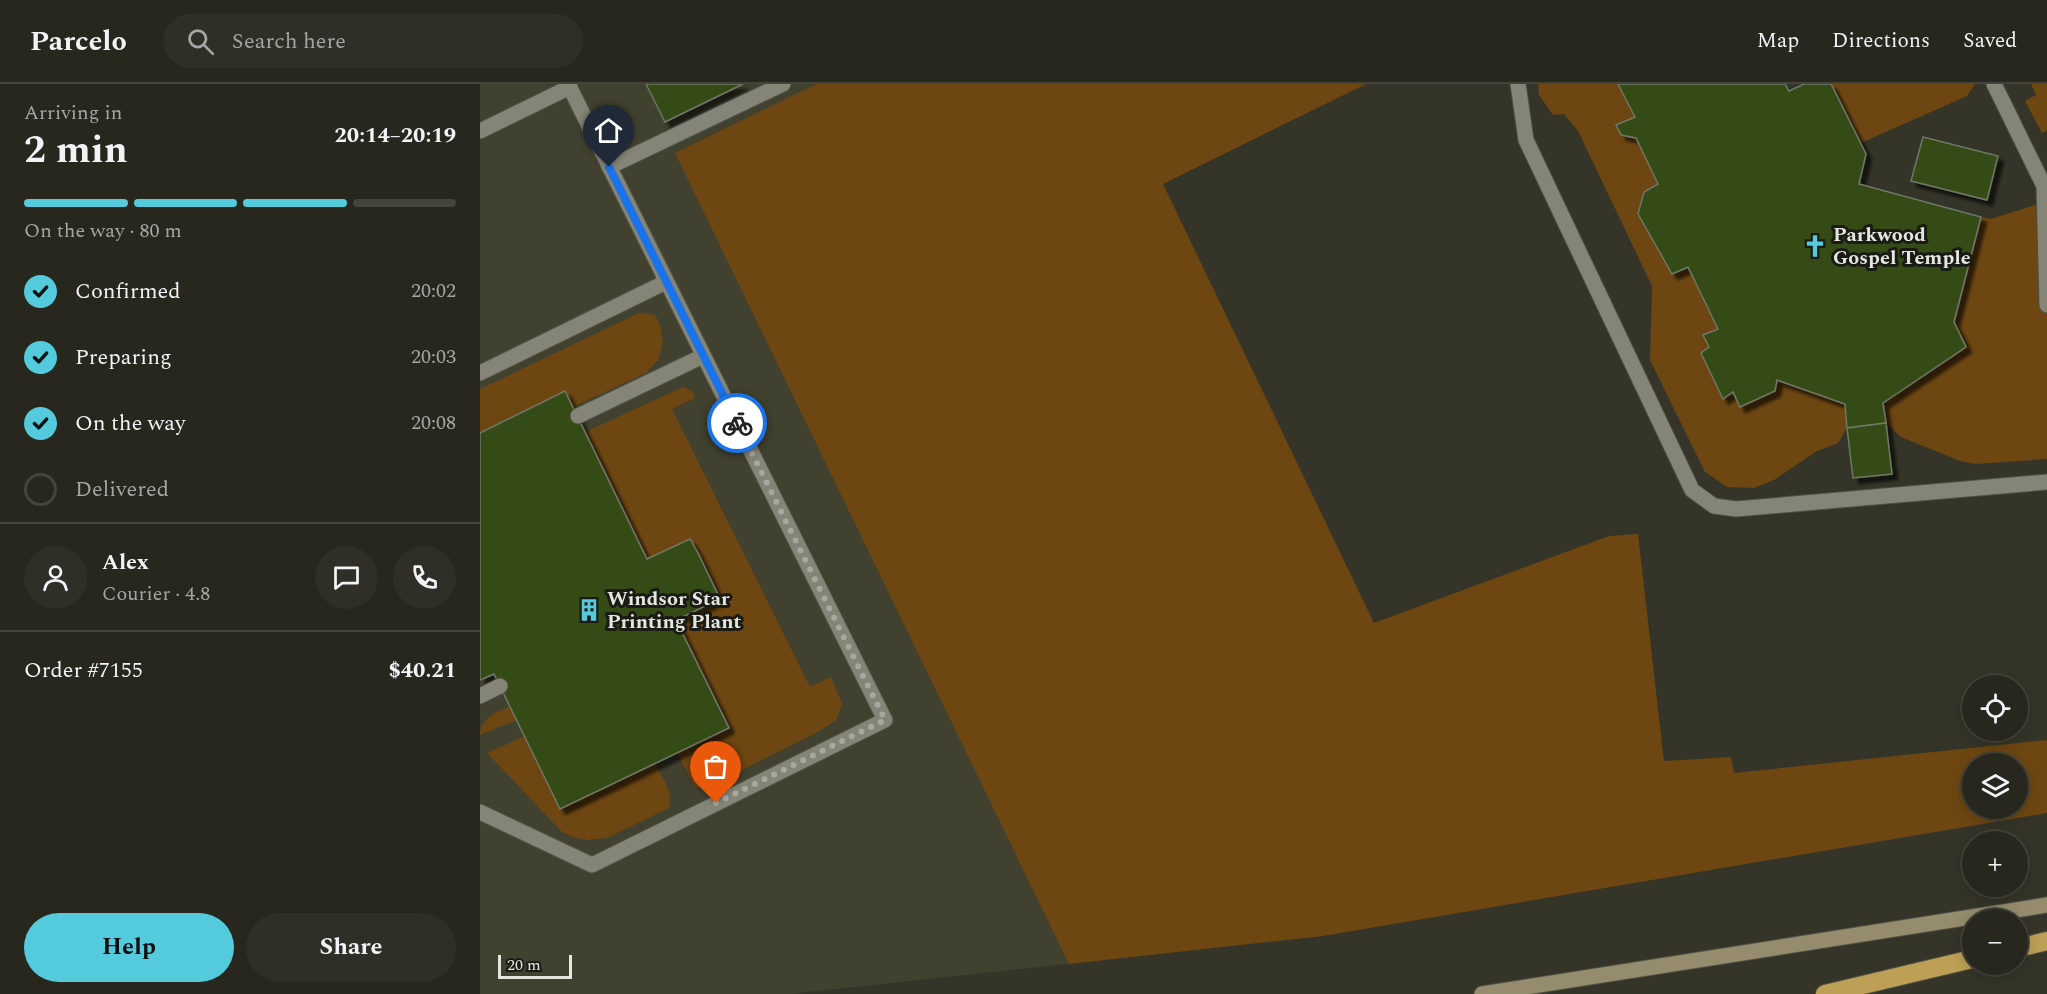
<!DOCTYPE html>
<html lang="en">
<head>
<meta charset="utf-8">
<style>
  body { margin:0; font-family:Spectral,serif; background:#2f2f27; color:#f1f3f6; height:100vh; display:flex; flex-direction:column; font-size:22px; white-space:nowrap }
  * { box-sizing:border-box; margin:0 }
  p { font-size:20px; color:#a4a5a4 }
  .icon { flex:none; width:33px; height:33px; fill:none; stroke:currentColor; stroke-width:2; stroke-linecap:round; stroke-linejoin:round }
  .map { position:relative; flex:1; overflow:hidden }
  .side { display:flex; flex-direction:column; background:#27271e; width:480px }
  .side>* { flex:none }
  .fabs { position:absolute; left:1482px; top:591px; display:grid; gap:12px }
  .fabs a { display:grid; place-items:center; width:66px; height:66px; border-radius:50%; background:#27271e; box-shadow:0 3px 15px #0003,0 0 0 2px #43443c; font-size:30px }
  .scale { position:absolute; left:18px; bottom:15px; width:74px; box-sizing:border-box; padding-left:6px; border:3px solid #e5e6de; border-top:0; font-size:16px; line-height:21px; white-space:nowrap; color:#e5e6de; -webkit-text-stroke:4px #1b1b16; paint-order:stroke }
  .pin { position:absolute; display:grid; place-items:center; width:51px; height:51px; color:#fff; margin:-62px -26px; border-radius:50% 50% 50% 0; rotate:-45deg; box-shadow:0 0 6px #0007 }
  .pin .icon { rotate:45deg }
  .courier { position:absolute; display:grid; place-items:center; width:60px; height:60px; margin:-30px; border:4px solid #1a73e8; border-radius:50%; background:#fff; color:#222; box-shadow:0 2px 8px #0007 }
  .headline em { font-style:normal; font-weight:700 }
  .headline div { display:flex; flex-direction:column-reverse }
  .headline { display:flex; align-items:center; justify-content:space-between; height:102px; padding:0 24px }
  h1 { font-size:39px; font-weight:700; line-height:45px }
  .bar { display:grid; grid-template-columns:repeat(4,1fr); gap:9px 6px; align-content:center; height:72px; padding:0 24px }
  .bar i { height:8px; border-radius:4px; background:#43443c }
  .bar .active { background:#54cadd }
  .bar p { grid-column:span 4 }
  .line { display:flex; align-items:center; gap:15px; padding:0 24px; border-top:2px solid #43443c }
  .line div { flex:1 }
  .round { display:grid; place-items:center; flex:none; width:63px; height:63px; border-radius:32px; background:#2f2f27 }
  ol { padding:0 24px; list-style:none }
  li { display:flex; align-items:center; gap:18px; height:66px }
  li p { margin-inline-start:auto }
  li .icon { padding:6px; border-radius:50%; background:#54cadd; color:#111; stroke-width:4 }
  li:last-child { color:#a4a5a4 }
  li i { width:33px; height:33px; border:3px solid #43443c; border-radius:50% }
  .primary-button { display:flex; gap:12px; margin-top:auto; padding:12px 24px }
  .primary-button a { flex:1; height:69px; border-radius:36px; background:#54cadd; color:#111; font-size:24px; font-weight:700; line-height:69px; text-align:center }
  .primary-button a+a { background:#2f2f27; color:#f1f3f6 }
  header { display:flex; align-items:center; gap:36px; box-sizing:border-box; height:84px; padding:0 30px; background:#27271e; border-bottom:2px solid #43443c }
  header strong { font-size:28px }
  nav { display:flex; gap:33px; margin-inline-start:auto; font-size:21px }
  .search { width:420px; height:54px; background:#2f2f27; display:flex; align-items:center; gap:15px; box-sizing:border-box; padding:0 21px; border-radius:33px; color:#a4a5a4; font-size:22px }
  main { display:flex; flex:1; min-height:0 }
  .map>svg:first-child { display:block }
  .built { fill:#41412f }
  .green { fill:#6d4612; fill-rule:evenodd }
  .building { fill:#354c15; stroke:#70766a; stroke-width:1.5; filter:url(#shadow) }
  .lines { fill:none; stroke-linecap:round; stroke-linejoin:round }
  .service-casing { stroke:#505146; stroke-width:17 }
  .minor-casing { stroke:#505146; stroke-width:17 }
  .secondary-casing { stroke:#505146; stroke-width:17 }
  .motorway-casing { stroke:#505146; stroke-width:20 }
  .service { stroke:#848477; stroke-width:15 }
  .minor { stroke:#848477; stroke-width:15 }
  .secondary { stroke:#958c6d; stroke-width:15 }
  .motorway { stroke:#bda055; stroke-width:18 }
  .done { stroke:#a7a89e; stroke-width:6; stroke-dasharray:0 10.8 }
  .route { stroke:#1a73e8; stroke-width:8 }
  .labels { text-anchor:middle; stroke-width:6; stroke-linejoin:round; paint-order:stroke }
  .poi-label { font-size:20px; font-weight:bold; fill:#e5e6de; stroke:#1b1b16; text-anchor:start }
</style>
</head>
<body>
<header>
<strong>Parcelo</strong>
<div class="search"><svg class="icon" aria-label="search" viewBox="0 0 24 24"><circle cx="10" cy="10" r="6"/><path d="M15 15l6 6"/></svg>Search here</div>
<nav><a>Map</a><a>Directions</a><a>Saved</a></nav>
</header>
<main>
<section class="side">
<div class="headline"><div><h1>2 min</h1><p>Arriving in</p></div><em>20:14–20:19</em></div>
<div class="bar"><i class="active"></i><i class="active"></i><i class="active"></i><i></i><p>On the way · 80 m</p></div>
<ol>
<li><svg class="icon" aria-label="check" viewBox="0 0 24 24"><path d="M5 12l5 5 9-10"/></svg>Confirmed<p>20:02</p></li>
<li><svg class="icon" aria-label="check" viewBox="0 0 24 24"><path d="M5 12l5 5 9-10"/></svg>Preparing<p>20:03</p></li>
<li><svg class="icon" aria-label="check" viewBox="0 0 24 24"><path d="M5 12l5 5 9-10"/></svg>On the way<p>20:08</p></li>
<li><i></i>Delivered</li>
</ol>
<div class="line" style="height:108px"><a class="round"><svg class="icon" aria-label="person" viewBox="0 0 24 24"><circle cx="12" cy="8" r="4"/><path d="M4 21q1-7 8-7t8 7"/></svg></a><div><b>Alex</b><p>Courier · 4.8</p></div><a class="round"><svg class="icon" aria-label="chat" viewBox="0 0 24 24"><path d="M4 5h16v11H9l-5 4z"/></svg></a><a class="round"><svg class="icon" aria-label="phone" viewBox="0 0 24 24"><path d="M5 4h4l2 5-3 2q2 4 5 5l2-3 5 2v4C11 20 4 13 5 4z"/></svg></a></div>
<div class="line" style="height:78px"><div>Order #7155</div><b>$40.21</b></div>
<div class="primary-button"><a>Help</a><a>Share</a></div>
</section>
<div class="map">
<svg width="1567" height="910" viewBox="0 0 1567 910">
  <defs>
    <filter id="shadow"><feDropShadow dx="5.5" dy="5.5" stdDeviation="1.5" flood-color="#0009"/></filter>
  </defs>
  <rect width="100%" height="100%" fill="#343428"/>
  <path class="built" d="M0,0H456L843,852L310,910H0Z"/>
  <g class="green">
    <path d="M336,0H886L683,100L894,539L1129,452L1158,450L1184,677L1251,673L1254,689L1567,656V729L843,852L589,880L195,69ZM1492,680H1538V724H1492Z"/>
    <path d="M1058,0H1138L1155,33L1141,51L1156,54L1178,100L1164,108L1158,130L1192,190L1208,183L1238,245L1223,251L1229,263L1221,269L1243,315L1253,308L1260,323L1295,307L1297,296L1365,320L1367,344L1358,359L1337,367L1294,396L1274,404L1247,403L1225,388L1170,276L1172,202L1098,47L1084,30L1073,31L1059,11Z"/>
    <path d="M1351,0H1495L1487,12L1381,59Z"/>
    <path d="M1551,0H1567V46L1562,49L1545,17L1556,11Z"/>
    <path d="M1567,117V375L1496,380L1480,377L1421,353L1406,339L1403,319L1485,263L1474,238L1501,133L1511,135Z"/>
    <path d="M159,229L175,231L180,241L183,259L178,276L166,289L93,323L85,308L0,348V305Z"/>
    <path d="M203,303L213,308L215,314L192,325L330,603L351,593L362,620L356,636L338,648L228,703H215L197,669L249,644L196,536L240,515L210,455L167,475L105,348Z"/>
    <path d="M30,622L37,636L0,651C0,634 17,628 30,622Z"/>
    <path d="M45,652L80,725L175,679C182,693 194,709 189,724L127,754L107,756L93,753L82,748L7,669Z"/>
  </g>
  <g class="building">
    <path d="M166,0H263L185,38Z"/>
    <path d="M1138,0H1305L1309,7L1324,0H1351L1386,70L1379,100L1501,133L1474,238L1486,263L1403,319L1406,339L1367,344L1365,320L1297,296L1295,307L1260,323L1253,308L1243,315L1221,269L1229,263L1223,251L1238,245L1208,183L1192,190L1158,130L1164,108L1178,100L1156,54L1141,51L1136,41L1155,33Z"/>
    <path d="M1443,53L1518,72L1507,116L1431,97Z"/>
    <path d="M85,307L167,475L210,455L218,469L240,515L196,536L249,644L80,725L14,590L0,596V349Z"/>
    <path d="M1406,339L1412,390L1373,394L1367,344Z"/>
  </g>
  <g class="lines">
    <g class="service-casing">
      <g id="service">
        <path d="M1038,0L1046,56L1212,406L1234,422L1256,425L1567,398"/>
        <path d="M1514,0L1564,102L1567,221"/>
        <path d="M0,47L90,3"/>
        <path d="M129,83L303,0"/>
        <path d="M0,289L186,198"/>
        <path d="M98,332L223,272"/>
        <path d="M0,612L20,602"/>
        <path d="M0,728L112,781L405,636L154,132"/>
      </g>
    </g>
    <g class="minor-casing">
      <path id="minor" d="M88,0L154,132"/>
    </g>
    <g class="secondary-casing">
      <path id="secondary" d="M1002,910L1567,821"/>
    </g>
    <g class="motorway-casing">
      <g id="motorway">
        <path d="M1538,864L1567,857"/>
        <path d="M1345,910L1492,875"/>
      </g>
    </g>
    <use href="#service" class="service"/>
    <use href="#minor" class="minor"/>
    <use href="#secondary" class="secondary"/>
    <use href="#motorway" class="motorway"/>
  </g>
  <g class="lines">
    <path class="done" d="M236,719L405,636L257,339"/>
    <path class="route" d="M129,83L257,339"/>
  </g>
  <defs>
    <g id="church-bare" transform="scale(1.8)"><path d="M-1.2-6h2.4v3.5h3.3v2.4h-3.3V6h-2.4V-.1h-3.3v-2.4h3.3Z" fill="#54cadd" stroke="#1b1b16" stroke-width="2.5" paint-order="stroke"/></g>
    <g id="building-bare" transform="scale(1.8)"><path d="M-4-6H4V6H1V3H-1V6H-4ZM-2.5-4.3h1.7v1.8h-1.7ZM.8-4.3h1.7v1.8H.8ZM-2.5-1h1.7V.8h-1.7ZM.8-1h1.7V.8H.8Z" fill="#54cadd" stroke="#1b1b16" stroke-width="2.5" paint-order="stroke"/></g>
  </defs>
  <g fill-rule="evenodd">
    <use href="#church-bare" x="1335" y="162"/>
    <use href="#building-bare" x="109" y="526"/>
  </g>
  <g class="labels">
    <g class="poi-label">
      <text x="1353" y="157">Parkwood<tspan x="1353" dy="23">Gospel Temple</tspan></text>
      <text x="127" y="521">Windsor Star<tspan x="127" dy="23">Printing Plant</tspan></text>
    </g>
  </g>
</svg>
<div class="fabs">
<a><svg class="icon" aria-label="locate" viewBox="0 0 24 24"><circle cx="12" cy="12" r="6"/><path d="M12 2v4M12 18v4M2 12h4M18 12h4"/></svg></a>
<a><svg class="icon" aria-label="layers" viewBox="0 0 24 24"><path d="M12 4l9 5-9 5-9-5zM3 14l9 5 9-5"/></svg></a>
<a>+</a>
<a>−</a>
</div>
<div class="scale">20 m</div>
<div class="pin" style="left:236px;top:719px;background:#ea580c"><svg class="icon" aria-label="bag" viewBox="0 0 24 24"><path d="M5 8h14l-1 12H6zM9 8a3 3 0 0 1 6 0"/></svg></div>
<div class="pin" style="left:129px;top:83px;background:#1f2937"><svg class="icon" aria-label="home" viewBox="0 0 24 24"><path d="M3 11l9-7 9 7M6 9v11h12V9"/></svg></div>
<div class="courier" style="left:257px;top:339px"><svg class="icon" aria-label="bike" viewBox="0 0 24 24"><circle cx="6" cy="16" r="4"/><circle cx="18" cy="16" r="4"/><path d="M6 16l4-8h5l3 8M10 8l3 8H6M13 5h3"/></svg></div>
</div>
</main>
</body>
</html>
